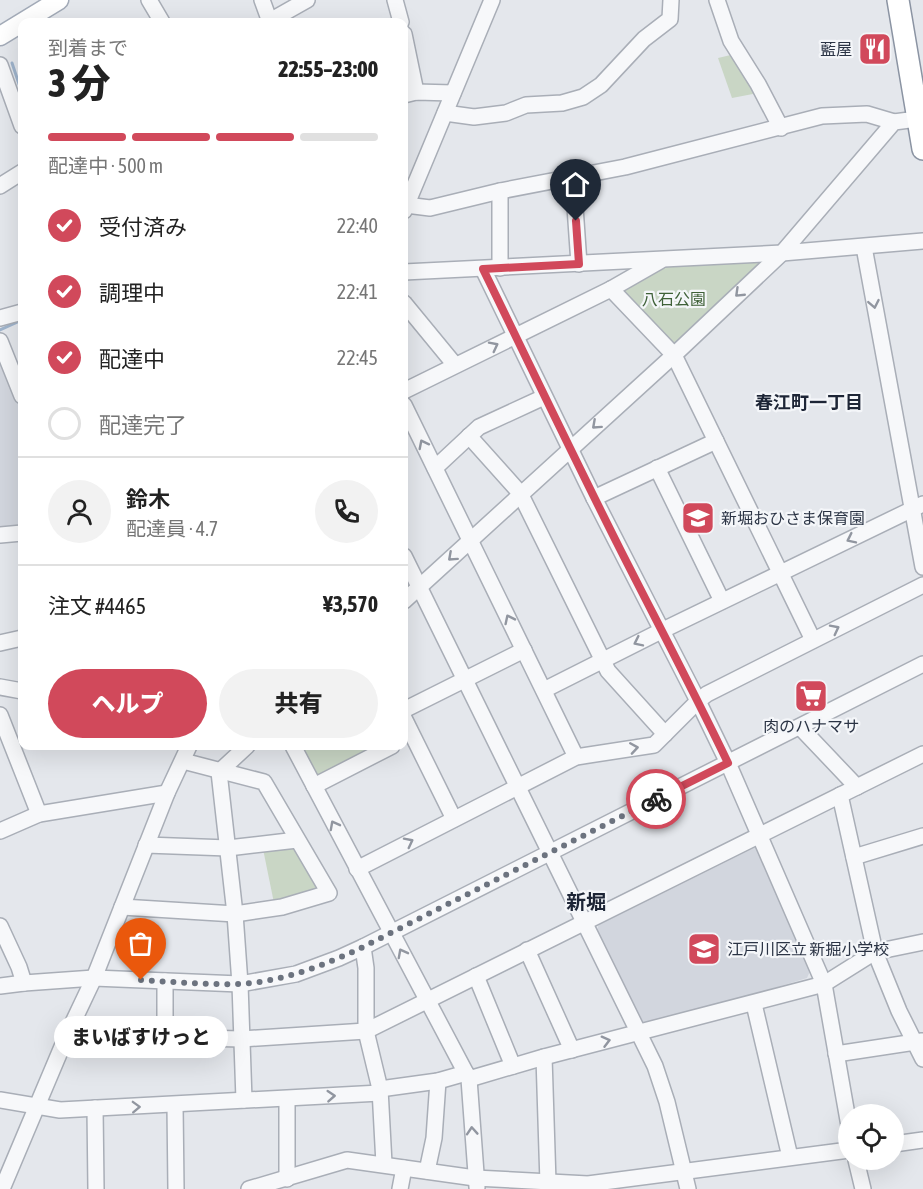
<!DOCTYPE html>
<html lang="ja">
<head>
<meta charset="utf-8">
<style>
  body { margin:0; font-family:"Asap Condensed","Noto Sans JP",sans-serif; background:#f2f2f2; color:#222; height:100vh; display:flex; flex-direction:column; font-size:22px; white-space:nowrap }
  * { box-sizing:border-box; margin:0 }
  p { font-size:20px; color:#767676 }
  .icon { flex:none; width:33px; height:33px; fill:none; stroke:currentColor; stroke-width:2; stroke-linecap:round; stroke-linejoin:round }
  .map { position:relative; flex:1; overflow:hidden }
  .panel { position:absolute; left:18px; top:18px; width:390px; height:732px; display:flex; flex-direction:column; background:#fff; border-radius:12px; box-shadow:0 6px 24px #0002 }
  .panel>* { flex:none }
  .tools { position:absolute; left:838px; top:1104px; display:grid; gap:12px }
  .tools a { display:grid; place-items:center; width:66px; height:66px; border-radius:50%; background:#fff; box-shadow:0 6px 24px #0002; font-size:30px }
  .pin { position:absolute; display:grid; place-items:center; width:51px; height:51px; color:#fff; margin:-62px -26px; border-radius:50% 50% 50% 0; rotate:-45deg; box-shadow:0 0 6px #0007 }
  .pin .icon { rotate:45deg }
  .courier { position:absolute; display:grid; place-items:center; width:60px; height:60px; margin:-30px; border:4px solid #d1495b; border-radius:50%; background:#fff; color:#222; box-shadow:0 2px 8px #0007 }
  .bubble { position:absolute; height:42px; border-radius:21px; background:#fff; box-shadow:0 6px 24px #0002; font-size:20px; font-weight:800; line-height:42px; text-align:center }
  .head em { font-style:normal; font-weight:800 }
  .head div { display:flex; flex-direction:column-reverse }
  .head { display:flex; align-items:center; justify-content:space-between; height:102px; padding:0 30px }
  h1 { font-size:39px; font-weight:800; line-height:45px }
  .bar { display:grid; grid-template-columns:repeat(4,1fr); gap:9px 6px; align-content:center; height:72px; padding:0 30px }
  .bar i { height:8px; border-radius:4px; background:#e0e0e0 }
  .bar .current { background:#d1495b }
  .bar p { grid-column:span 4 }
  .line { display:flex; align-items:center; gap:15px; padding:0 30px; border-top:2px solid #e0e0e0 }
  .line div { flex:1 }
  .round { display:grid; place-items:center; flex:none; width:63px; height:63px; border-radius:32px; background:#f2f2f2 }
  ol { padding:0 30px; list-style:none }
  li { display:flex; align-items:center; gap:18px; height:66px }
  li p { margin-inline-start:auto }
  li .icon { padding:6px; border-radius:50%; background:#d1495b; color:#fff; stroke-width:4 }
  li:last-child { color:#767676 }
  li i { width:33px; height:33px; border:3px solid #e0e0e0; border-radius:50% }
  .button { display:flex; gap:12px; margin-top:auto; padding:12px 30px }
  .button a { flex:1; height:69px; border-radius:36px; background:#d1495b; color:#fff; font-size:24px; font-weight:800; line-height:69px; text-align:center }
  .button a+a { background:#f2f2f2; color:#222 }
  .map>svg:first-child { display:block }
  .built { fill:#d2d6de }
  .green { fill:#c9d6c5 }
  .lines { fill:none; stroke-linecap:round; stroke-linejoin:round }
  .stream { stroke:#9fb4cc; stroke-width:3 }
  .minor-casing { stroke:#a9aeb7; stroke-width:18 }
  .major-casing { stroke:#a3abb8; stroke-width:21 }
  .highway-casing { stroke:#8b94a3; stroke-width:24 }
  .minor { stroke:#f7f8fa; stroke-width:15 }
  .major { stroke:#fff; stroke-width:18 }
  .highway { stroke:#fff; stroke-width:21 }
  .oneway { stroke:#9196a0 }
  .done { stroke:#6c737f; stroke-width:6; stroke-dasharray:0 10.8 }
  .route { stroke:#d1495b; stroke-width:8 }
  .labels { text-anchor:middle; stroke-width:4.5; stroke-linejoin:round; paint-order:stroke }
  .poi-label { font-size:16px; fill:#2b3445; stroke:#f4f6f9; text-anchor:start }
  .park-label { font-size:16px; fill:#3f6138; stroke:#f4f6f9 }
  .neighbourhood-label { font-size:18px; font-weight:bold; fill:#1d2536; stroke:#f4f6f9 }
  .quarter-label { font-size:20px; font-weight:bold; fill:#1d2536; stroke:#f4f6f9 }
</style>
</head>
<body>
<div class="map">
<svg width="923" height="1189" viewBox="0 0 923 1189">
  <rect width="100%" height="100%" fill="#e4e7ec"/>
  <g class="built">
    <path d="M0,354L22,411V526L0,528Z"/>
    <path d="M749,845L757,846L811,969L807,978L650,1026L640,1020L597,930L599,924Z"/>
  </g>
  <g class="green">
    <path d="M735,54L758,93L732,98L718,58Z"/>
    <path d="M764,258L765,264L672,347L619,291L663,264Z"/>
    <path d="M300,746H382L319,780Z"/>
    <path d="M294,846L322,890L274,903L263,849Z"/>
  </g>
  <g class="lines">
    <g class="stream">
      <path d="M12,63L22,93"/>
      <path d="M0,330L22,320"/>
    </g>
    <g class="minor-casing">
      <g id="minor">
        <path d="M149,0L162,22"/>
        <path d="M262,0L270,22"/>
        <path d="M395,0L401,22"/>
        <path d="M717,0L731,41L758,84L781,128"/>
        <path d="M268,22L307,0"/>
        <path d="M404,34L416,92"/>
        <path d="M0,65L22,126"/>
        <path d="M404,95L416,92L453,93"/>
        <path d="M445,113L474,117L506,113L526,105L562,103L583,97L601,85L644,39L670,19L671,0"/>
        <path d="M573,178L579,264"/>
        <path d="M0,186L22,172"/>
        <path d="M406,205L430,208L500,191L625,167L822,116L867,114L894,122"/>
        <path d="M404,211L492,0"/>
        <path d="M864,247L923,567"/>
        <path d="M500,268V191"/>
        <path d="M483,269L594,498L698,701L728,763L824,984L849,1126"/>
        <path d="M404,272L782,253L923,241"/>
        <path d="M611,289L674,355L813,640"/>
        <path d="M404,303L455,365"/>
        <path d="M0,318L22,312"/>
        <path d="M0,341L22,396"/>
        <path d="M404,391L611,289L660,261"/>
        <path d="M404,405L576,757"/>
        <path d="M469,436L520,493L608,671L665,734"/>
        <path d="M435,468L479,427L544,397"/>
        <path d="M657,468L722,601"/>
        <path d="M594,498L716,441"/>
        <path d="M0,535L22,533"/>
        <path d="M404,556L655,1066L667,1102L688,1189"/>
        <path d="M404,601L674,355L782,253L894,122L917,119"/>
        <path d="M0,643L22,638"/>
        <path d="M0,687L22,691"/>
        <path d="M544,690L661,631L923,504"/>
        <path d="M404,710L524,650"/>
        <path d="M0,715L39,814"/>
        <path d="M404,718L454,819"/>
        <path d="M800,727L857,787"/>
        <path d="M293,746L469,1079L477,1187"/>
        <path d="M183,761L264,782L329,893L282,907L235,914L240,984L244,1100"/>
        <path d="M219,772L247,746"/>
        <path d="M314,786L392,746"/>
        <path d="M840,795L875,952L899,1011L923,1059"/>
        <path d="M0,831L39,814L167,793"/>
        <path d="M146,845L228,848L297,840"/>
        <path d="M854,857L923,836"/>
        <path d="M357,869L576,757L654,745L698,701L707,694L923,585"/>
        <path d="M122,907L235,914L219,772"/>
        <path d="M0,926L19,967L24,983"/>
        <path d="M363,947L366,968V1031L380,1089L384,1164"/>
        <path d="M527,950L572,1050"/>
        <path d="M476,976L513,1066"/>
        <path d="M165,981V1037"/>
        <path d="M0,986L24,983L94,978L240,984L296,974L339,958L363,947L923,664"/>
        <path d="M754,1004L790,1157"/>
        <path d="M67,1035L242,1039L366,1031L923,754"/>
        <path d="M836,1054L922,1041"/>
        <path d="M544,1057L548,1183"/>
        <path d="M469,1079L544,1057L824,984L875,952L923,942"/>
        <path d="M380,1089L438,1081L466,1073"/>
        <path d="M0,1100L60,1110L380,1093"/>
        <path d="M175,1105L176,1189"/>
        <path d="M95,1108L96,1189"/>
        <path d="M894,1144L923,1140"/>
        <path d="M856,1160L863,1189"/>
        <path d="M427,1171L434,1138L438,1081"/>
        <path d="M287,1179V1099"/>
        <path d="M2,1189L67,1035L94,978L167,793L189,746"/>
        <path d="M249,1189L347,1160L475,1178L588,1184L849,1150"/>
        <path d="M400,1189L404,1168"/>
      </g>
    </g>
    <g class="major-casing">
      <path id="major" d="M0,36L59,0"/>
    </g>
    <g class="highway-casing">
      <path id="highway" d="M898,0L923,149"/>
    </g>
    <use href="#minor" class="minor"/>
    <use href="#major" class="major"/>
    <use href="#highway" class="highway"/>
  </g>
  <defs><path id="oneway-chevron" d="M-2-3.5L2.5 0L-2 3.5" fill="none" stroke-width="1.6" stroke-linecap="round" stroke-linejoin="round" transform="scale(1.5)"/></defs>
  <g class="oneway">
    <use href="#oneway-chevron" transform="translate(739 293) rotate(136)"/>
    <use href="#oneway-chevron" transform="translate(874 304) rotate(79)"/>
    <use href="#oneway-chevron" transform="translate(494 346) rotate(-27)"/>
    <use href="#oneway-chevron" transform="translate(596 425) rotate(138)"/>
    <use href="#oneway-chevron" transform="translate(423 444) rotate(-117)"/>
    <use href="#oneway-chevron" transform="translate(851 539) rotate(154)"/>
    <use href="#oneway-chevron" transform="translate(452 557) rotate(138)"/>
    <use href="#oneway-chevron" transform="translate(509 619) rotate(-116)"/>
    <use href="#oneway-chevron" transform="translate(835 629) rotate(-27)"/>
    <use href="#oneway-chevron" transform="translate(638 642) rotate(154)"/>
    <use href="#oneway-chevron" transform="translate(634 748) rotate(-9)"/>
    <use href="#oneway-chevron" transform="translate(334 825) rotate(-118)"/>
    <use href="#oneway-chevron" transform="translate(409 842) rotate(-27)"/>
    <use href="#oneway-chevron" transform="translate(402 953) rotate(-118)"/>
    <use href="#oneway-chevron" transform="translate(606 1041) rotate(-15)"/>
    <use href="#oneway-chevron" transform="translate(331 1096) rotate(-4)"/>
    <use href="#oneway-chevron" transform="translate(136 1107) rotate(-2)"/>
    <use href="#oneway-chevron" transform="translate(472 1131) rotate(-94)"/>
  </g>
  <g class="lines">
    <path class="done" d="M141,980C174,982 207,985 239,984C282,982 325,965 363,947L656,799"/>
    <path class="route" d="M576,221L579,264L483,269C529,363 574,458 621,551C657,622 694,692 728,763L656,799"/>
  </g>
  <defs>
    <g id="restaurant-square" transform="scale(1.725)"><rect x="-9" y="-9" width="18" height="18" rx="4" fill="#d1495b" stroke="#f4f6f9"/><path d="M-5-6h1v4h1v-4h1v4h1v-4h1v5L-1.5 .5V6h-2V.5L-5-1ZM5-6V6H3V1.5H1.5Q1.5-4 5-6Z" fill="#fff"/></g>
    <g id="school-square" transform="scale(1.725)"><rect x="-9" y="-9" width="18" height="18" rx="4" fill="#d1495b" stroke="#f4f6f9"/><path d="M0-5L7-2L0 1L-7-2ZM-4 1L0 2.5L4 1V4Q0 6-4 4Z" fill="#fff"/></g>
    <g id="supermarket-square" transform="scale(1.725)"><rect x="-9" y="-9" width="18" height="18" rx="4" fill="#d1495b" stroke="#f4f6f9"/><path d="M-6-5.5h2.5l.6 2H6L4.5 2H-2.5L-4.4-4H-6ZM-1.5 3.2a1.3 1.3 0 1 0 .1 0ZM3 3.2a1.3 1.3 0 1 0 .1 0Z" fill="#fff"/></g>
  </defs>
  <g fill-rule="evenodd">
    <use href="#restaurant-square" x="875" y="49"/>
    <use href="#school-square" x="698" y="518"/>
    <use href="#supermarket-square" x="811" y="696"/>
    <use href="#school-square" x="704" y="949"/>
  </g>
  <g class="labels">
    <g class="poi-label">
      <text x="852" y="55" text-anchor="end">藍屋</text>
      <text x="721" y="524">新堀おひさま保育園</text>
      <text x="811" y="732" text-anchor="middle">肉のハナマサ</text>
      <text x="727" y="955">江戸川区立 新掘小学校</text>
    </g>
    <g class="park-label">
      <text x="674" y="305">八石公園</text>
    </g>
    <g class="neighbourhood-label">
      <text x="809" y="409">春江町一丁目</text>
    </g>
    <g class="quarter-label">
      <text x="586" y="909">新堀</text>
    </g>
  </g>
</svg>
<div class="tools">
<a><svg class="icon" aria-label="locate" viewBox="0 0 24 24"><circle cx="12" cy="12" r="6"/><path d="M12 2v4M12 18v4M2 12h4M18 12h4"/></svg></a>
</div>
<div class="pin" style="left:141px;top:980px;background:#ea580c"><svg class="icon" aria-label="bag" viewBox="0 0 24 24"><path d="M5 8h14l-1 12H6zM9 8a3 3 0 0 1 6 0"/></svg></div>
<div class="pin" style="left:576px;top:221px;background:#1f2937"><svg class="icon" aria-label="home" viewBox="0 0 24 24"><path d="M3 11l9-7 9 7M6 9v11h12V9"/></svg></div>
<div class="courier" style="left:656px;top:799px"><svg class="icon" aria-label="bike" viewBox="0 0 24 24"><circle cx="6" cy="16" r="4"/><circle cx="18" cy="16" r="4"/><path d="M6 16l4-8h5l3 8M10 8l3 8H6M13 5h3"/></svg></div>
<div class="bubble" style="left:54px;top:1016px;width:174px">まいばすけっと</div>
<section class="panel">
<div class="head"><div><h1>3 分</h1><p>到着まで</p></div><em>22:55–23:00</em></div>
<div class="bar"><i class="current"></i><i class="current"></i><i class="current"></i><i></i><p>配達中 · 500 m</p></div>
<ol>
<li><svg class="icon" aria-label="check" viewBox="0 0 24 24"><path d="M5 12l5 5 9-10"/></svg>受付済み<p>22:40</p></li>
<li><svg class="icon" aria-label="check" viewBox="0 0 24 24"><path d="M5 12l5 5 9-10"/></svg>調理中<p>22:41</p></li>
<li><svg class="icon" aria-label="check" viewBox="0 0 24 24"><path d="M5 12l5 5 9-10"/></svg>配達中<p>22:45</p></li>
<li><i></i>配達完了</li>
</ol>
<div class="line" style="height:108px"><a class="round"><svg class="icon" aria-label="person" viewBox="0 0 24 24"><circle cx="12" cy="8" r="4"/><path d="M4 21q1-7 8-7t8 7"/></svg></a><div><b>鈴木</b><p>配達員 · 4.7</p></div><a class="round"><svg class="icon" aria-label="phone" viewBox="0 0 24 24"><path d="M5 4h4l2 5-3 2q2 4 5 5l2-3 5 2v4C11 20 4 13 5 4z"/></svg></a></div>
<div class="line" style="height:78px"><div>注文 #4465</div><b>¥3,570</b></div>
<div class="button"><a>ヘルプ</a><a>共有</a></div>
</section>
</div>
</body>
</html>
